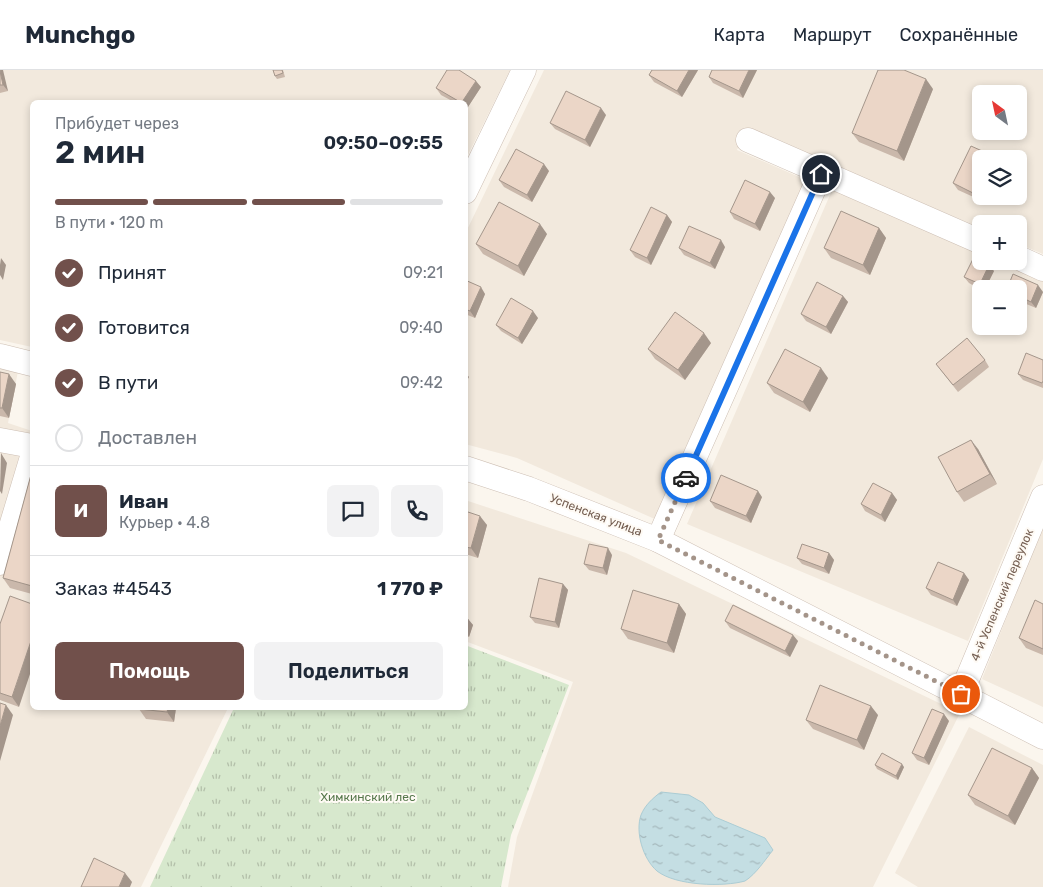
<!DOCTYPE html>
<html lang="ru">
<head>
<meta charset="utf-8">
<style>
  body { margin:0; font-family:Rubik,sans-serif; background:#f2f2f3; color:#1f2937; height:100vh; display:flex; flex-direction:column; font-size:19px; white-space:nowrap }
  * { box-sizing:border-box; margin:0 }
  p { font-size:16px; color:#747a83 }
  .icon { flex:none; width:28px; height:28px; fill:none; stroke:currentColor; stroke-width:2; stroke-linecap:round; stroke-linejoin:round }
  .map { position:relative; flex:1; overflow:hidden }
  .sheet { position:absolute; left:30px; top:30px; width:438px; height:610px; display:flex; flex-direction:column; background:#fff; border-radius:8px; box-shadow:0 2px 8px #0003 }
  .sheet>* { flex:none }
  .needle { width:32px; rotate:327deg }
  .buttons { position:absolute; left:972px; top:15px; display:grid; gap:10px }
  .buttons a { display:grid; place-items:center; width:55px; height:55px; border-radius:8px; background:#fff; box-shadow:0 2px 8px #0003; font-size:25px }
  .pin { position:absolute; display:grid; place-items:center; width:42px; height:42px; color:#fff; margin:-21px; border:2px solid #fff; border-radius:50%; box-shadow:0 1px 5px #0007 }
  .courier { position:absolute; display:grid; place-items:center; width:50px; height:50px; margin:-25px; border:4px solid #1a73e8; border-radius:50%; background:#fff; color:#222; box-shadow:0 1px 6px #0007 }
  .head em { font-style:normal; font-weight:600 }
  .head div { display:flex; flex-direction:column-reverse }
  .head { display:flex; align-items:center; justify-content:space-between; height:85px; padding:0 25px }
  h1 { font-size:32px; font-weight:600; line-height:38px }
  .bar { display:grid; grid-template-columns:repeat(4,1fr); gap:8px 5px; align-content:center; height:60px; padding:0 25px }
  .bar i { height:6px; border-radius:4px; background:#e0e1e3 }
  .bar .selected { background:#71504b }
  .bar p { grid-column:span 4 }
  .line { display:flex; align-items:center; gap:12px; padding:0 25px; border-top:1px solid #e0e1e3 }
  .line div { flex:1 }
  .round { display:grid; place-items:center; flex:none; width:52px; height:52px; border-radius:8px; background:#f2f2f3 }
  ol { padding:0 25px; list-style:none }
  li { display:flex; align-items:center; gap:15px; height:55px }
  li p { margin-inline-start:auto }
  li .icon { padding:5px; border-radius:50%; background:#71504b; color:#fff; stroke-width:4 }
  li:last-child { color:#747a83 }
  li i { width:28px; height:28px; border:2px solid #e0e1e3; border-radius:50% }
  .primary-button { display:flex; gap:10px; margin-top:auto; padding:10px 25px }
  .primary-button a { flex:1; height:58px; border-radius:8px; background:#71504b; color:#fff; font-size:20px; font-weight:600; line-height:58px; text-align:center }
  .primary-button a+a { background:#f2f2f3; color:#1f2937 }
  header { display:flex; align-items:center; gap:30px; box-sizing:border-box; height:70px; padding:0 25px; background:#fff; border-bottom:1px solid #e0e1e3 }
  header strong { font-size:24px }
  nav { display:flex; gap:28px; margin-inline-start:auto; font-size:18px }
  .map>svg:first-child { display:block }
  .residential { fill:#f2e9dd; fill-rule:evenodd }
  .park { fill:url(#park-tufts) }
  .water { fill:url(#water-ripples); stroke:#abccd4 }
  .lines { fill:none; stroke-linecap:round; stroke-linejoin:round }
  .minor-casing { stroke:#cdbfb4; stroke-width:25 }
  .minor { stroke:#fff; stroke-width:24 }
  .wall { fill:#cab8ab }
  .shaded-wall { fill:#a4968b }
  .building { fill:#ebd6c7; stroke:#a4968b }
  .done { stroke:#a49489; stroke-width:5; stroke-dasharray:0 9 }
  .route { stroke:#1a73e8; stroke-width:6 }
  .labels { text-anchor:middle; stroke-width:4; stroke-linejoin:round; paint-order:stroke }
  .street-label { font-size:12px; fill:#755f52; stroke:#fefaf4 }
  .park-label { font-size:12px; fill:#57784c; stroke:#fefaf4 }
</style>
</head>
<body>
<header>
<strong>Munchgo</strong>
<nav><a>Карта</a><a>Маршрут</a><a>Сохранённые</a></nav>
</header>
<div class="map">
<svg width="1043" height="817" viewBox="0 0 1043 817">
  <defs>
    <pattern id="park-tufts" width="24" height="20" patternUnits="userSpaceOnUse" patternTransform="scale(1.25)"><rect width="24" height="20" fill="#d7e8cd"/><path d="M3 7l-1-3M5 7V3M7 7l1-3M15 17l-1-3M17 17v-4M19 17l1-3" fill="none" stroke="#b3bfa9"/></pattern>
    <pattern id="water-ripples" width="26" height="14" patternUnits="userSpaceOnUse" patternTransform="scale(1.25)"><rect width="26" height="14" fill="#c4dee3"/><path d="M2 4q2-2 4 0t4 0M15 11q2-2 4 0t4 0" fill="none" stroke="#a4b7bb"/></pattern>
  </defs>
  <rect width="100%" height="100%" fill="#fbf6ee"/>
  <g class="residential">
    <path d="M0,0H510L465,91V32H32V277L0,270Z"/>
    <path d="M544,0H1043V184L1019,174V154H981V158L746,59L737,80L806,110L657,450L517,388L465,374V164ZM981,24H1019V61H981ZM981,89H1019V126H981Z"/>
    <path d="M833,118L981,182V191H1002L1043,209V389L968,571L687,454ZM981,219H1019V256H981Z"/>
    <path d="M0,297L18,301L8,353L32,361V638H228L141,817H0Z"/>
    <path d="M465,430L626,483L960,643L873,817H508L517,767L573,612L465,571Z"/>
    <path d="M1043,456V637L982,609Z"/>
    <path d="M969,657L1043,695V817H918L895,803Z"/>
  </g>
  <path class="park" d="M465,575L569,615L511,765L501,817H150L234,638H465Z"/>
  <path class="water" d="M661,722L689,725L703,733L715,747L765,768L773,780C765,790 756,804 745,811C724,817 676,816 657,801C643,789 635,762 641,745C645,735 653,728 661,722Z"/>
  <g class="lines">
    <g class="minor-casing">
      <g id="minor">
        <path d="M748,70L981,172"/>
        <path d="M465,122L524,0"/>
        <path d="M1019,188L1043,199"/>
        <path d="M0,286L32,294"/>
        <path d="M0,370L32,376"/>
        <path d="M465,398L529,419L658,470L1043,667"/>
        <path d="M658,470L821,103"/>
        <path d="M0,493L32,387"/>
        <path d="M961,624L1043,427"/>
      </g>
    </g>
    <use href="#minor" class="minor"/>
  </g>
  <g class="wall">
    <path d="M0,0L8,21L0,23Z"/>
    <path d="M273,0H283L285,7L277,9L275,6Z"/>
    <path d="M652,0H698L682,27L654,12L649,5Z"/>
    <path d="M757,0L743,28L713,13L709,7Z"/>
    <path d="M481,17L466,40H465V32H454L441,25L436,18Z"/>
    <path d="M933,19L904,91L859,72L852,63Z"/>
    <path d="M606,45L590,77L555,59L550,53Z"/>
    <path d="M981,89V123L978,129L958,120L953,113Z"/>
    <path d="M549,101L532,132L504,117L499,110Z"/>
    <path d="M775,128L760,161L734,149L730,142Z"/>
    <path d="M667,145L672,152L651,195L635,187L630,180Z"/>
    <path d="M879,158L886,168L870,205L831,188L824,178Z"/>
    <path d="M547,164L524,206L483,184L476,174Z"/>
    <path d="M725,177L715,199L684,185L679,178Z"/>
    <path d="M994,201L985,219H981V220L969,213L964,207Z"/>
    <path d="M465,210L485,224L475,248L465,244Z"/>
    <path d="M1019,219L1043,222L1036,238L1019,231Z"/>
    <path d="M843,226L848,232L831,264L806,251L801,244Z"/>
    <path d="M538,248L522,274L501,261L496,255Z"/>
    <path d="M711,273L685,310L655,289L648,279Z"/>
    <path d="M985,290L989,297L958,322L936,294Z"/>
    <path d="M1043,290V318L1023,310L1018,304Z"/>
    <path d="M0,302L16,314L9,348L0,346Z"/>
    <path d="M828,308L810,342L774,323L767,313Z"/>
    <path d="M978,379L997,414L964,432L957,422Z"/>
    <path d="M32,401V524L10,518L3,508Z"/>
    <path d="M892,423L897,430L885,452L865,441L861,434Z"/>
    <path d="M762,427L751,453L715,438L710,431Z"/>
    <path d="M465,441L487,455L478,488L465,484Z"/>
    <path d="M829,483L834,490L829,504L802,494L797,488Z"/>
    <path d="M612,485L607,505L589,500L584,494Z"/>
    <path d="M964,503L969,510L957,536L931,525L926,518Z"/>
    <path d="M563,514L568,520L559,558L535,553L530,547Z"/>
    <path d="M679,534L686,544L674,583L628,569L621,559Z"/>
    <path d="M1043,534V585L1026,578L1019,568Z"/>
    <path d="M465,548L468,549L473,555L469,567L465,565Z"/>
    <path d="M725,551L798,571L790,587L730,558Z"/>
    <path d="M0,554L19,637L0,630Z"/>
    <path d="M139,638H176L174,652L146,649L139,639Z"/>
    <path d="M878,645L864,680L813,659L806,650Z"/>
    <path d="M949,651L929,695L917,690L912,683Z"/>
    <path d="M875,695L904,697L898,710L877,699Z"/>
    <path d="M1032,698L1039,708L1015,755L975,735L968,725Z"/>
  </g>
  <g class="shaded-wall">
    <path d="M0,0H3L8,21L3,15Z"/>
    <path d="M689,0H698L682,27L677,21Z"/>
    <path d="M749,0H757L743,28L739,21Z"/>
    <path d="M926,9L933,19L904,91L897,81Z"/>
    <path d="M476,11L481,17L466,40L465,39V32H462Z"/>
    <path d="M601,38L606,45L590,77L585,70Z"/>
    <path d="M544,94L549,101L532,132L527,125Z"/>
    <path d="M981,106V123L978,129L973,123Z"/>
    <path d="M770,122L775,128L760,161L755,154Z"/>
    <path d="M667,145L672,152L651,195L647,188Z"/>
    <path d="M540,154L547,164L524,206L518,196Z"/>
    <path d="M879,158L886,168L870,205L863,195Z"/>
    <path d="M721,170L725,177L715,199L710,193Z"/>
    <path d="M1,188L6,195L3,210L0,205V195Z"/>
    <path d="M989,195L994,201L985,219H983L980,214Z"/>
    <path d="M1038,215L1043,222L1036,238L1031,232Z"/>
    <path d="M481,217L485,224L475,248L470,241Z"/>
    <path d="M843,226L848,232L831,264L826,257Z"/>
    <path d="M533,241L538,248L522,274L518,268Z"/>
    <path d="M704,263L711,273L685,310L678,300Z"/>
    <path d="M821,298L828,308L810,342L803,332Z"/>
    <path d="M465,302L469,307L465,314Z"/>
    <path d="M9,304L16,314L9,348L2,338Z"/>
    <path d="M971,370L978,379L997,414L990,404Z"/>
    <path d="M1,383L7,393L2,424L0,421Z"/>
    <path d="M758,421L762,427L751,453L746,446Z"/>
    <path d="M892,423L897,430L885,452L881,445Z"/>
    <path d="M480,446L487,455L478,488L471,478Z"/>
    <path d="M608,478L612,485L607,505L603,498Z"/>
    <path d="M829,483L834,490L829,504L824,498Z"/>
    <path d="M964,503L969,510L957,536L953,530Z"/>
    <path d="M563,514L568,520L559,558L555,552Z"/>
    <path d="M679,534L686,544L674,583L667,573Z"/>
    <path d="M468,549L473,555L469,567L465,561Z"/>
    <path d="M793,565L798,571L790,587L785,581Z"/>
    <path d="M32,568V598L19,637L12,627Z"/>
    <path d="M6,635L13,645L0,691V656Z"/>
    <path d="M871,636L878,645L864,680L857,670Z"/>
    <path d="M168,638H176L174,652L167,642Z"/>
    <path d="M944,644L949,651L929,695L924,688Z"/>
    <path d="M902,694L904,697L898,710L896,706Z"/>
    <path d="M1032,698L1039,708L1015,755L1008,746Z"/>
    <path d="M125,803L132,812L130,817H119Z"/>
  </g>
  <g class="building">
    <path d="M273,0H282L283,3L275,6Z"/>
    <path d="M447,0H459L476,11L462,32H460L436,18Z"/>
    <path d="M652,0H689L677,21L649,5Z"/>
    <path d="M712,0H749L739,21L709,7Z"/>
    <path d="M878,0H904L926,9L897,81L852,63Z"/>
    <path d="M0,1L3,15H0Z"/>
    <path d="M566,21L601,38L585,70L550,53Z"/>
    <path d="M971,76L991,85L989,89H981V106L973,123L953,113Z"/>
    <path d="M516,79L544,94L527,125L499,110Z"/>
    <path d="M745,110L770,122L755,154L730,142Z"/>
    <path d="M499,132L540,154L518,196L476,174Z"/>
    <path d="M651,137L667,145L647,188L630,180Z"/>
    <path d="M841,141L879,158L863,195L824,178Z"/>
    <path d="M689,156L721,170L710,193L679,178Z"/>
    <path d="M974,187L989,195L980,214L964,207Z"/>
    <path d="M1013,204L1038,215L1031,232L1019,226V219H1007Z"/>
    <path d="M465,210L481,217L470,241L465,239Z"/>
    <path d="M817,212L843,226L826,257L801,244Z"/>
    <path d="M511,228L533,241L518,268L496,255Z"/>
    <path d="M675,242L704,263L678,300L648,279Z"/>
    <path d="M967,268L985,290L953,315L936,294Z"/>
    <path d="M785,279L821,298L803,332L767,313Z"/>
    <path d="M1026,283L1043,290V311L1042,313L1018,304Z"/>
    <path d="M0,302L9,304L2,338H0Z"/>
    <path d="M971,370L990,404L957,422L938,387Z"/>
    <path d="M32,401V516L3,508Z"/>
    <path d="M721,405L758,421L746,446L710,431Z"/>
    <path d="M873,413L892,423L881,445L861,434Z"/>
    <path d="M465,441L480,446L471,478L465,477Z"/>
    <path d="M589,474L608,478L603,498L584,494Z"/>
    <path d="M802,474L829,483L824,498L797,488Z"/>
    <path d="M938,492L964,503L953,530L926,518Z"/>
    <path d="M539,508L563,514L555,552L530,547Z"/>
    <path d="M633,520L679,534L667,573L621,559Z"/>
    <path d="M10,526L32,534V568L12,627L0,623V554Z"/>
    <path d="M1035,530L1043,534V579L1019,568Z"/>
    <path d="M733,535L793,565L785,581L725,551Z"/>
    <path d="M465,548L468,549L465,558Z"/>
    <path d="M820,615L871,636L857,670L806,650Z"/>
    <path d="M0,633L6,635L0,656Z"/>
    <path d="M139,638H168L167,642L139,639Z"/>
    <path d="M932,639L944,644L924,688L912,683Z"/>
    <path d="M992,678L1032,698L1008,746L968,725Z"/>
    <path d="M882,683L902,694L896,706L875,695Z"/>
    <path d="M94,788L125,803L119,817H81Z"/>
  </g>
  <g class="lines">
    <path class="done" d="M686,408L658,470L961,624"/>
    <path class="route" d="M686,408L821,104"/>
  </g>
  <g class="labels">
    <g class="street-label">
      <text transform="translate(596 445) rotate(21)" y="4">Успенская улица</text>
      <text transform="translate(1002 525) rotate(-67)" y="4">4-й Успенский переулок</text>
    </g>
    <g class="park-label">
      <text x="368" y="731">Химкинский лес</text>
    </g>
  </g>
</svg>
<div class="buttons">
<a><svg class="needle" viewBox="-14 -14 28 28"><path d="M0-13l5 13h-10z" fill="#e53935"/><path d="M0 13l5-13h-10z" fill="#747a83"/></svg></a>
<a><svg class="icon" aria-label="layers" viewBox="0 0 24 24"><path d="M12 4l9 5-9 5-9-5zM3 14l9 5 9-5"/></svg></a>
<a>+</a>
<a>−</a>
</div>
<div class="pin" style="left:961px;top:624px;background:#ea580c"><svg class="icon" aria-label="bag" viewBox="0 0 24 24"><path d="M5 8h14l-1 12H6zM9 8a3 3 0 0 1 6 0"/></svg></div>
<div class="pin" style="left:821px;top:104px;background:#1f2937"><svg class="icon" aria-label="home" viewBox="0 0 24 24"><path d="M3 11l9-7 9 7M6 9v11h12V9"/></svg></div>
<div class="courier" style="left:686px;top:408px"><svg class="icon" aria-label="car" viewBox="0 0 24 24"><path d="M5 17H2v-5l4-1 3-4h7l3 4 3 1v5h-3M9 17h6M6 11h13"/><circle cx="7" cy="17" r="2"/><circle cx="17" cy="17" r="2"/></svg></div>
<section class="sheet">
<div class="head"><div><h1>2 мин</h1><p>Прибудет через</p></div><em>09:50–09:55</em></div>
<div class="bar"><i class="selected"></i><i class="selected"></i><i class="selected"></i><i></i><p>В пути · 120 m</p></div>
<ol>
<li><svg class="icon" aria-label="check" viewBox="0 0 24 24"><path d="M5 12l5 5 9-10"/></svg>Принят<p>09:21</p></li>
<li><svg class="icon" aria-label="check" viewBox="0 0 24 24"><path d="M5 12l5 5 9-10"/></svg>Готовится<p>09:40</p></li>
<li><svg class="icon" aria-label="check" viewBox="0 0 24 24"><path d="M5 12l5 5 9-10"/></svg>В пути<p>09:42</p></li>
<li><i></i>Доставлен</li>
</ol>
<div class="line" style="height:90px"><b class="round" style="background:#71504b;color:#fff">И</b><div><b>Иван</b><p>Курьер · 4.8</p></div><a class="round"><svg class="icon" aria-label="chat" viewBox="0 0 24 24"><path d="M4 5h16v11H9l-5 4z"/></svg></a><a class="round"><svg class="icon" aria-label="phone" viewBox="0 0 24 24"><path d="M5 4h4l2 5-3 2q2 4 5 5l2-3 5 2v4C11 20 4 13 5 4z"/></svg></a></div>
<div class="line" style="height:65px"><div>Заказ #4543</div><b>1 770 ₽</b></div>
<div class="primary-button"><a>Помощь</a><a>Поделиться</a></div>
</section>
</div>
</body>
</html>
